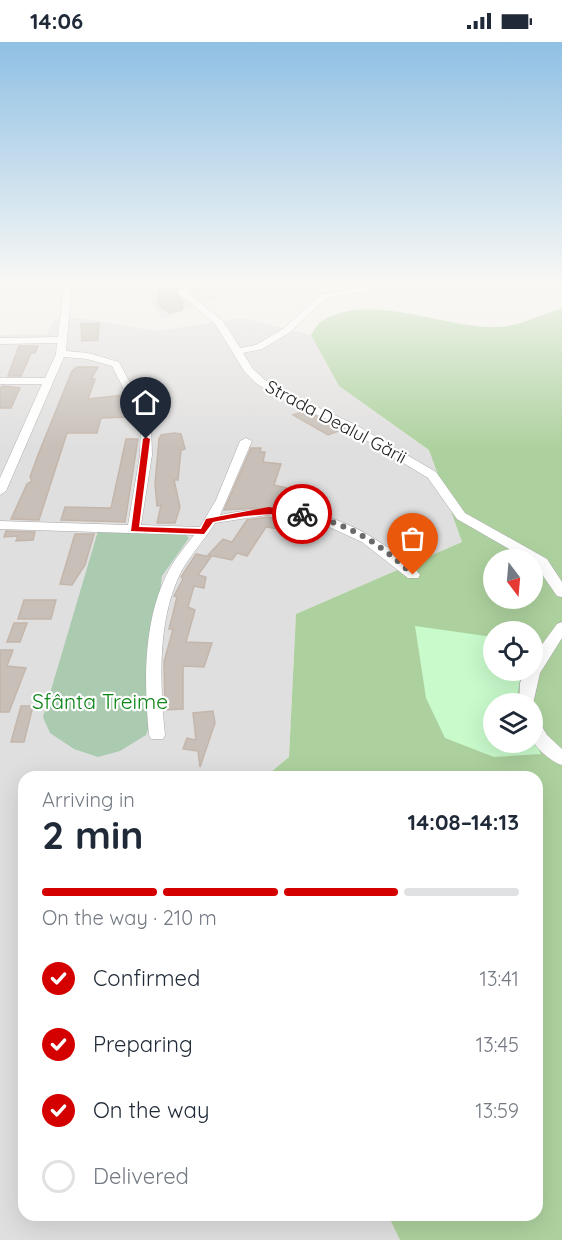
<!DOCTYPE html>
<html lang="en">
<head>
<meta charset="utf-8">
<style>
  body { margin:0; font-family:Quicksand,sans-serif; background:#f2f2f3; color:#1f2937; height:100vh; display:flex; flex-direction:column; font-size:22px; white-space:nowrap }
  * { box-sizing:border-box; margin:0 }
  p { font-size:20px; color:#747a83 }
  .icon { flex:none; width:33px; height:33px; fill:none; stroke:currentColor; stroke-width:2; stroke-linecap:round; stroke-linejoin:round }
  .map { position:relative; flex:1; overflow:hidden }
  .sheet { position:absolute; left:18px; top:729px; width:525px; height:450px; display:flex; flex-direction:column; background:#fff; border-radius:18px; box-shadow:0 6px 24px #0002 }
  .sheet>* { flex:none }
  .needle { width:39px; rotate:164deg }
  .tools { position:absolute; left:483px; top:507px; display:grid; gap:12px }
  .tools a { display:grid; place-items:center; width:60px; height:60px; border-radius:50%; background:#fff; box-shadow:0 6px 24px #0002; font-size:30px }
  .pin { position:absolute; display:grid; place-items:center; width:51px; height:51px; color:#fff; margin:-62px -26px; border-radius:50% 50% 50% 0; rotate:-45deg; box-shadow:0 0 6px #0007 }
  .pin .icon { rotate:45deg }
  .courier { position:absolute; display:grid; place-items:center; width:60px; height:60px; margin:-30px; border:4px solid #d40000; border-radius:50%; background:#fff; color:#222; box-shadow:0 2px 8px #0007 }
  .overview em { font-style:normal; font-weight:700 }
  .overview div { display:flex; flex-direction:column-reverse }
  .overview { display:flex; align-items:center; justify-content:space-between; height:102px; padding:0 24px }
  h1 { font-size:39px; font-weight:700; line-height:45px }
  .bar { display:grid; grid-template-columns:repeat(4,1fr); gap:9px 6px; align-content:center; height:72px; padding:0 24px }
  .bar i { height:8px; border-radius:4px; background:#e0e1e3 }
  .bar .current { background:#d40000 }
  .bar p { grid-column:span 4 }
  ol { padding:0 24px; list-style:none }
  li { display:flex; align-items:center; gap:18px; height:66px }
  li p { margin-inline-start:auto }
  li .icon { padding:6px; border-radius:50%; background:#d40000; color:#fff; stroke-width:4 }
  li:last-child { color:#747a83 }
  li i { width:33px; height:33px; border:3px solid #e0e1e3; border-radius:50% }
  .status { display:flex; justify-content:space-between; align-items:center; height:42px; padding:0 30px; background:#fff; direction:ltr }
  .status svg { height:16px; fill:currentColor }
  .map>svg:first-child { display:block }
  .residential { fill:#e0dfdf }
  .forest { fill:#add19e; fill-rule:evenodd }
  .cemetery { fill:#aacbaf }
  .park { fill:#c8facc }
  .building { fill:#c7bfb8; stroke:#c4b6ab; stroke-width:1.5 }
  .lines { fill:none; stroke-linecap:round; stroke-linejoin:round }
  .minor-casing { stroke:#a9a9a9; stroke-width:1 }
  .minor { fill:#fff; fill-rule:evenodd }
  .route { fill:#d40000 }
  .done { stroke:#6b6a68; stroke-width:6; stroke-dasharray:0 10.8 }
  .labels { text-anchor:middle; stroke-width:4.5; stroke-linejoin:round; paint-order:stroke }
  .far-street-label { font-size:18px; fill:#222; stroke:#fff }
  .park-label { font-size:21px; fill:#0c8416; stroke:#fff }
</style>
</head>
<body>
<div class="status"><b>14:06</b><svg viewBox="0 0 49 12"><path d="M0 12V9h3v3zM5 12V6h3v6zM10 12V3h3v9zM15 12V0h3v12zM26 1h20v11H26zM47 4h2v5h-2z"/></svg></div>
<div class="map">
<svg width="562" height="1198" viewBox="0 0 562 1198">
  <rect width="100%" height="100%" fill="#f2efe9"/>
  <g class="residential">
    <path d="M139,240H247L217,256L162,277Z"/>
    <path d="M79,276L157,289L242,276L311,293L339,344L429,408L462,500L296,572L289,715L265,735H24V1173H388L400,1198H0V293L47,292L54,277Z"/>
  </g>
  <path class="forest" d="M562,266V1198H400L388,1173H537V735H265L289,715L296,572L462,500L429,408L339,344L311,293C314,289 318,281 322,279C369,248 447,288 500,285C520,284 543,272 562,266ZM494,518H532V556H494ZM494,590H532V628H494ZM494,662H532V700H494Z"/>
  <path class="cemetery" d="M98,489L186,493L189,496L162,534L152,608V676L146,693L120,709L98,715L74,707L50,691L43,675Z"/>
  <path class="park" d="M415,584L493,595L494,628L522,629L517,654L518,661L494,662V700H532L533,697L541,712L494,715L445,696L426,656Z"/>
  <g class="building">
    <path d="M159,247H177L176,252L183,258L182,268L169,271L159,263Z"/>
    <path d="M99,281L98,298L82,299L81,282Z"/>
    <path d="M19,304H38L35,311H31L21,334H8Z"/>
    <path d="M77,325H98L91,337H95L88,357L124,353L132,369L131,375L101,376L97,391H67L39,478L11,477L27,442L32,439L30,435L38,413L72,329Z"/>
    <path d="M3,344L20,346L11,366H0V346Z"/>
    <path d="M305,369L344,387L328,393L293,373Z"/>
    <path d="M174,391L181,392L185,407L181,408L178,438H174L180,465L175,481H157L161,463L157,464L155,442L159,397L161,393Z"/>
    <path d="M126,397H138L125,480L61,478L65,465L111,466Z"/>
    <path d="M251,406H261L260,410H265L263,420L281,422L274,443L291,447L285,454L283,465L224,468Z"/>
    <path d="M267,475L280,477L278,487L266,485L247,514L237,511L232,518L208,513L223,497L232,500L247,478Z"/>
    <path d="M6,489L35,490L33,498L16,499L18,494L4,495Z"/>
    <path d="M75,492H94L85,523L72,543L60,542Z"/>
    <path d="M196,512L211,515L198,533L206,535L204,546L194,544L188,565L195,568L186,600L212,601L204,625L183,624V667L165,668L164,620L173,587H169L177,555L174,554L183,537L181,535Z"/>
    <path d="M24,558H56L51,577H18Z"/>
    <path d="M14,581H27L20,600H7Z"/>
    <path d="M0,608H13L7,624L26,626L9,670H0Z"/>
    <path d="M21,664H33L24,700H11Z"/>
    <path d="M213,669L215,681L200,725L198,709L183,707L187,696L196,698L193,671Z"/>
  </g>
  <g class="lines">
    <g class="minor-casing">
      <g id="minor">
        <path d="M64,240H72L66,309L88,311L119,320L151,381L152,413L141,483L200,485L216,458L240,399L246,396L252,399L220,473C279,460 335,468 384,503C397,511 411,521 420,533L418,536H408L362,500L316,479L267,473L215,481C204,499 188,515 179,534C157,582 160,642 165,693L163,697H151L149,693C144,642 143,582 166,534C173,519 184,506 194,493L0,487V479L128,483L140,413L141,381L112,324L87,317L64,315L6,449L0,453V436L42,342H0V336H45L56,312L57,301L0,302V296L58,295Z"/>
        <path d="M193,240H202L187,250L223,279L240,306L256,303L283,287L321,252L393,240H409L405,243L327,256L289,291L262,307L243,311L253,327L265,338L291,353L356,383L436,430L465,471L547,517L562,540V555L557,554L532,518H528L457,477L428,436L348,387L283,357L257,342L244,329L216,283L177,250Z"/>
        <path d="M562,580V596L540,631L532,666V662H519L520,641L525,628H532V616L557,582Z"/>
        <path d="M532,676L538,678L547,693L562,707V723C553,721 535,706 532,697C531,691 532,682 532,676Z"/>
      </g>
    </g>
    <use href="#minor" class="minor"/>
  </g>
  <linearGradient id="sky" x2="0" y2="1"><stop stop-color="#8fc0e4"/><stop offset="0.59" stop-color="#f9f8f5"/><stop offset="1" stop-color="#f9f8f5" stop-opacity="0"/></linearGradient>
  <rect width="562" height="407" fill="url(#sky)"/>
  <path class="route" d="M146,395L150,397L139,485L201,487L206,477L269,465L307,472L302,474C268,470 246,473 213,480L204,492L131,489L143,397Z"/>
  <g class="lines">
    <path class="done" d="M302,472C348,481 380,501 413,533"/>
  </g>
  <g class="labels">
    <g class="far-street-label">
      <text transform="translate(336 380) rotate(28)" y="6">Strada Dealul Gării</text>
    </g>
    <g class="park-label">
      <text x="100" y="667">Sfânta Treime</text>
    </g>
  </g>
</svg>
<div class="tools">
<a><svg class="needle" viewBox="-14 -14 28 28"><path d="M0-13l5 13h-10z" fill="#e53935"/><path d="M0 13l5-13h-10z" fill="#747a83"/></svg></a>
<a><svg class="icon" aria-label="locate" viewBox="0 0 24 24"><circle cx="12" cy="12" r="6"/><path d="M12 2v4M12 18v4M2 12h4M18 12h4"/></svg></a>
<a><svg class="icon" aria-label="layers" viewBox="0 0 24 24"><path d="M12 4l9 5-9 5-9-5zM3 14l9 5 9-5"/></svg></a>
</div>
<div class="pin" style="left:413px;top:533px;background:#ea580c"><svg class="icon" aria-label="bag" viewBox="0 0 24 24"><path d="M5 8h14l-1 12H6zM9 8a3 3 0 0 1 6 0"/></svg></div>
<div class="pin" style="left:146px;top:397px;background:#1f2937"><svg class="icon" aria-label="home" viewBox="0 0 24 24"><path d="M3 11l9-7 9 7M6 9v11h12V9"/></svg></div>
<div class="courier" style="left:302px;top:472px"><svg class="icon" aria-label="bike" viewBox="0 0 24 24"><circle cx="6" cy="16" r="4"/><circle cx="18" cy="16" r="4"/><path d="M6 16l4-8h5l3 8M10 8l3 8H6M13 5h3"/></svg></div>
<section class="sheet">
<div class="overview"><div><h1>2 min</h1><p>Arriving in</p></div><em>14:08–14:13</em></div>
<div class="bar"><i class="current"></i><i class="current"></i><i class="current"></i><i></i><p>On the way · 210 m</p></div>
<ol>
<li><svg class="icon" aria-label="check" viewBox="0 0 24 24"><path d="M5 12l5 5 9-10"/></svg>Confirmed<p>13:41</p></li>
<li><svg class="icon" aria-label="check" viewBox="0 0 24 24"><path d="M5 12l5 5 9-10"/></svg>Preparing<p>13:45</p></li>
<li><svg class="icon" aria-label="check" viewBox="0 0 24 24"><path d="M5 12l5 5 9-10"/></svg>On the way<p>13:59</p></li>
<li><i></i>Delivered</li>
</ol>
</section>
</div>
</body>
</html>
